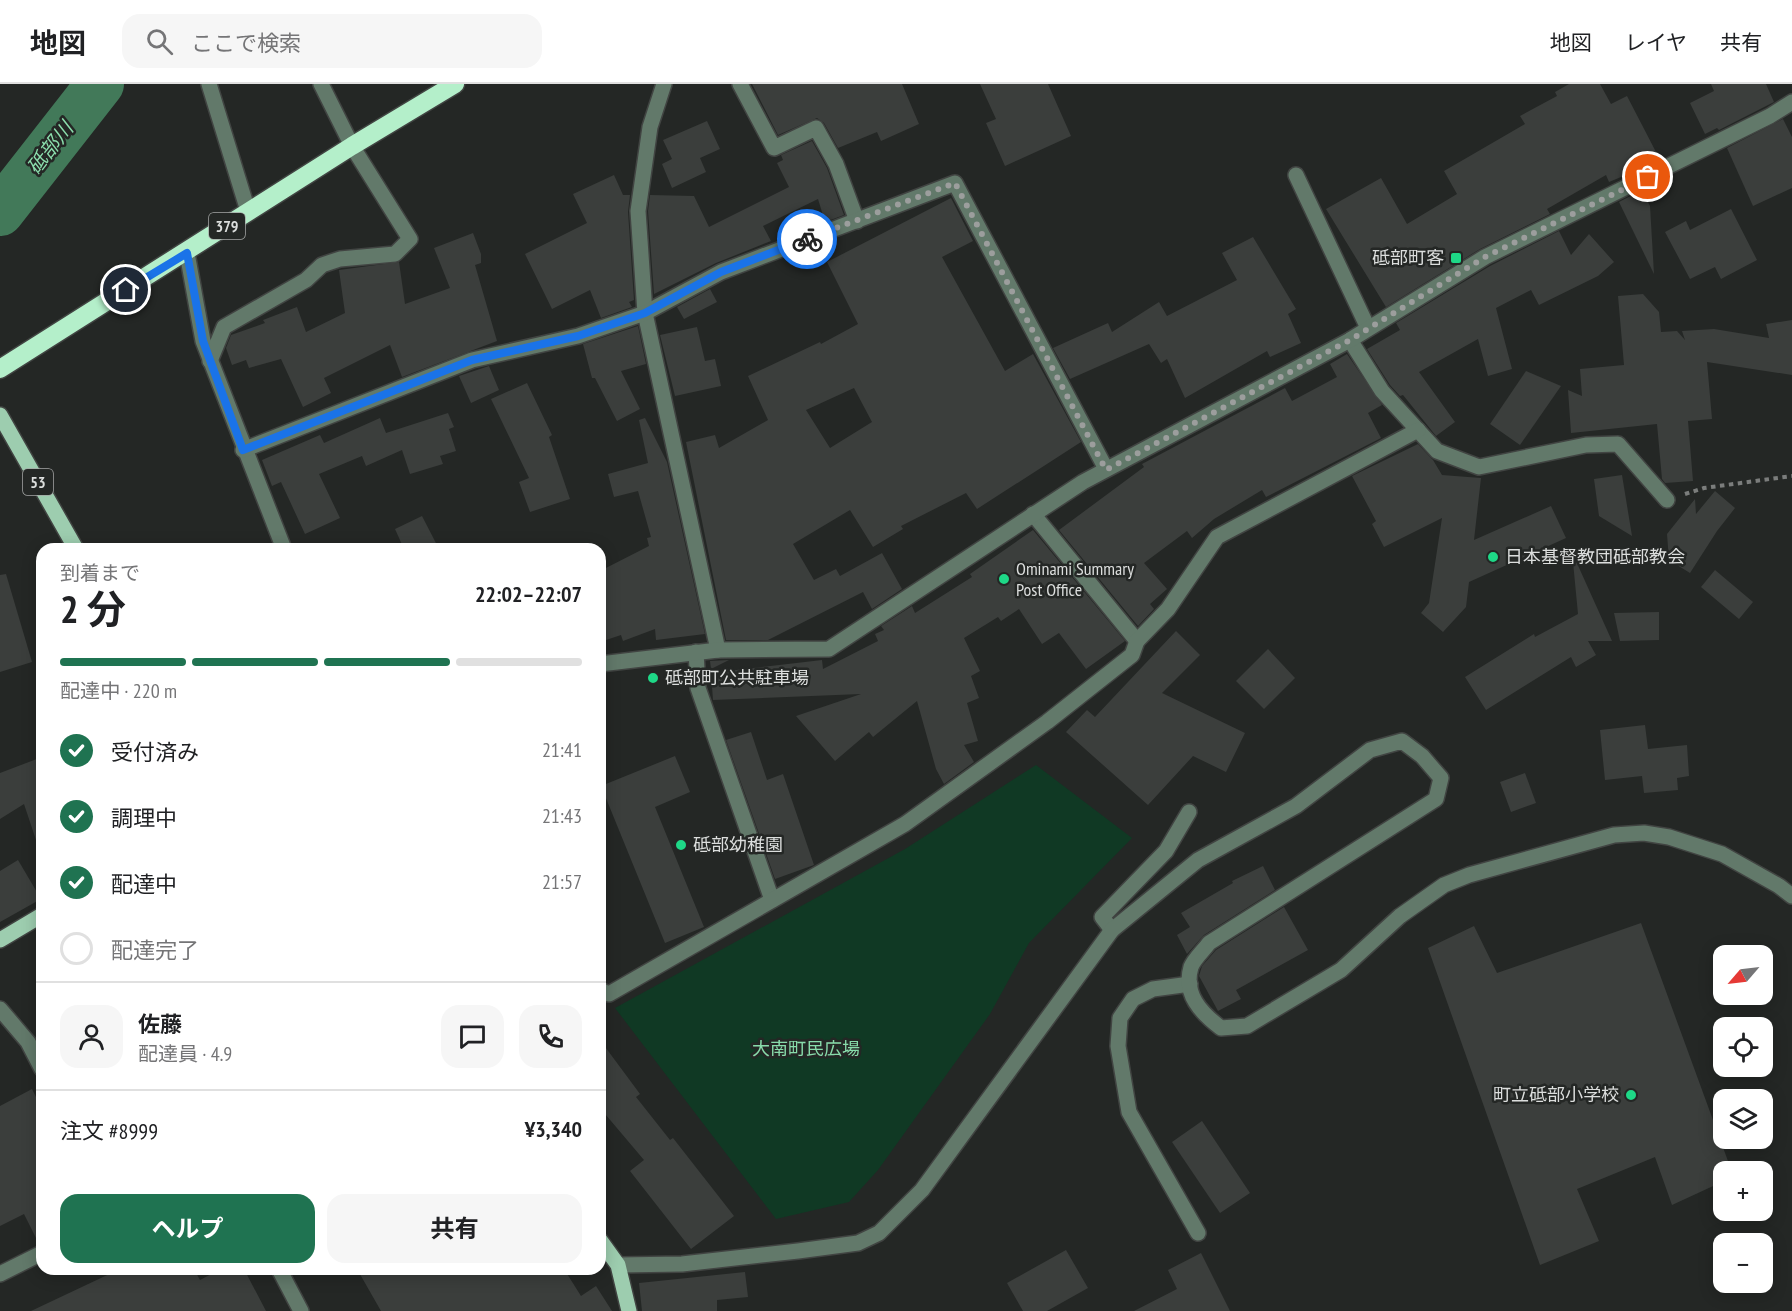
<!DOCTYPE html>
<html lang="ja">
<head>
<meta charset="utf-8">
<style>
  body { margin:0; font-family:"PT Sans Narrow","Noto Sans JP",sans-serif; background:#f6f6f6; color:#202124; height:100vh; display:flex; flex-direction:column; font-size:22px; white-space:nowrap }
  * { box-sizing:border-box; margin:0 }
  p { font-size:20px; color:#757577 }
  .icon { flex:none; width:33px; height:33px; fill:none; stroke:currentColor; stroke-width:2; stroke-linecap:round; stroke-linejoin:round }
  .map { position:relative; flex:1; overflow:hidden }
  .sheet { position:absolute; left:36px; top:459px; width:570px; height:732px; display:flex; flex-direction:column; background:#fff; border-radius:18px; box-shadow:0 3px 15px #0003 }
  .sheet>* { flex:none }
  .needle { width:39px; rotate:242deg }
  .buttons { position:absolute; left:1713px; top:861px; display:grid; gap:12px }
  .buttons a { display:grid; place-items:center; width:60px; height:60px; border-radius:12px; background:#fff; box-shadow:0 3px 15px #0003; font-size:30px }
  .pin { position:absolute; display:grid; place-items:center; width:51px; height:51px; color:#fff; margin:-26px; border:3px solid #fff; border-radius:50%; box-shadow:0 2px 6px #0007 }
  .courier { position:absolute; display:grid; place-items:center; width:60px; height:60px; margin:-30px; border:4px solid #1a73e8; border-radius:50%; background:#fff; color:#222; box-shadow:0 2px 8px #0007 }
  .overview em { font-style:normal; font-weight:700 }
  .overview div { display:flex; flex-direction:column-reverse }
  .overview { display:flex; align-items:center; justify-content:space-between; height:102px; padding:0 24px }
  h1 { font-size:39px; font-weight:700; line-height:45px }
  .bar { display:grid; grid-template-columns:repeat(4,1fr); gap:9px 6px; align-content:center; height:72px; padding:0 24px }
  .bar i { height:8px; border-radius:4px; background:#e0e0e0 }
  .bar .on { background:#1f7351 }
  .bar p { grid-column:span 4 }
  .line { display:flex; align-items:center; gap:15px; padding:0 24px; border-top:2px solid #e0e0e0 }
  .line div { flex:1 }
  .round { display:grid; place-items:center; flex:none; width:63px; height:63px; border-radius:18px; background:#f6f6f6 }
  ol { padding:0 24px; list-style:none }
  li { display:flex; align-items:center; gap:18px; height:66px }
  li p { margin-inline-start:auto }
  li .icon { padding:6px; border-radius:50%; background:#1f7351; color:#fff; stroke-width:4 }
  li:last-child { color:#757577 }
  li i { width:33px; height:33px; border:3px solid #e0e0e0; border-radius:50% }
  .button { display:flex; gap:12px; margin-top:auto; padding:12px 24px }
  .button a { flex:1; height:69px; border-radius:18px; background:#1f7351; color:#fff; font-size:24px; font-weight:700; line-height:69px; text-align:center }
  .button a+a { background:#f6f6f6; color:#202124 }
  header { display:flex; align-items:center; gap:36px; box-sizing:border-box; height:84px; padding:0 30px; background:#fff; border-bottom:2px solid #e0e0e0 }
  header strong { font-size:28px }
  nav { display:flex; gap:33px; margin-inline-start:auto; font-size:21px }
  .search { width:420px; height:54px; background:#f6f6f6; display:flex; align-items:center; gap:15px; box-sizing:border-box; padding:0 21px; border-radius:18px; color:#757577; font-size:22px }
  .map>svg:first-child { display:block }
  .green { fill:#103924 }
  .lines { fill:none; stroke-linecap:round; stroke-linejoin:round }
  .river { stroke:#427959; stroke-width:48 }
  .building { fill:#3b3e3c; fill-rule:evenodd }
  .minor-casing { stroke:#414442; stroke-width:18 }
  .major-casing { stroke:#414442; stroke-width:18 }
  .highway-casing { stroke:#414442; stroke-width:21 }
  .path { stroke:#7b7d7c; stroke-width:4; stroke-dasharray:4.5 4.5; stroke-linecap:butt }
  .minor { stroke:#62796a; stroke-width:15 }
  .major { stroke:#9dcdaf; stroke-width:15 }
  .highway { stroke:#b4efca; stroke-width:18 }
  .done { stroke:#9c9e9d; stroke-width:6; stroke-dasharray:0 10.8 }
  .route { stroke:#1a73e8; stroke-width:8 }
  .poi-dot { fill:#1ed887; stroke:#242725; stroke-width:2 }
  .labels { text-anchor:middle; stroke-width:5; stroke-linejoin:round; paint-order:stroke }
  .shield { fill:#242725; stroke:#a5a7a6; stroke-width:1.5 }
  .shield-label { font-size:16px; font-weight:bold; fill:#dcdedd }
  .poi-label { font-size:18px; fill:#dcdedd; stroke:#242725; text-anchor:start }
  .park-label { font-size:18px; fill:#88dbaa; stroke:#242725 }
  .water-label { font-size:20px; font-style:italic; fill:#8bdead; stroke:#242725 }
</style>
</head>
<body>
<header>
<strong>地図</strong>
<div class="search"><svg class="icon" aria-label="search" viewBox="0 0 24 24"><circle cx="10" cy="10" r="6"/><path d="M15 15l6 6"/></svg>ここで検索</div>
<nav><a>地図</a><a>レイヤ</a><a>共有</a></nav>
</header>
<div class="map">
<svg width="1792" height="1227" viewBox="0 0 1792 1227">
  <rect width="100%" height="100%" fill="#242725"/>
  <path class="green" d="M1036,681L1132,754L1029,859L990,930L878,1086L849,1118L776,1135L615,924L905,765Z"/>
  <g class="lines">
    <path class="river" d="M0,128L100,0"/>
  </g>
  <g class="building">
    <path d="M752,0H902L919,40L881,57L877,48L838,64L824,39L817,34L778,51Z"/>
    <path d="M980,0H1048L1071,52L1005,82L986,39L996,35Z"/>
    <path d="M1569,0H1600L1611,20L1627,12L1656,68L1630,82L1633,88L1609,98L1606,91L1547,125L1550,130L1480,165L1386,223L1326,125L1381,94L1407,140L1457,110L1444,87L1525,40L1520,32L1557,12L1555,8Z"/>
    <path d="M1711,0H1766L1774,18L1719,46L1717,44L1705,50L1690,19L1714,7Z"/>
    <path d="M1783,35L1792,53V104L1753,122L1727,64Z"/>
    <path d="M707,37L720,65L700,74L706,88L672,104L662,80L672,75L663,56Z"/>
    <path d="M812,57L827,84L844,131L825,138L818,115L763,142L771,157L716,179L654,210L648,127L650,111L694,112L709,143L789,103L777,79L783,76L781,71Z"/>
    <path d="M614,91L623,111H630L628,128L634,216L629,218L632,223L601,234L590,206L552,225L525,170L587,139L573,110Z"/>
    <path d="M1642,106L1650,122L1654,190L1619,118Z"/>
    <path d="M951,114L973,157L942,173L1005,287L1033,270L1081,358L977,425L966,409L901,442L903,445L873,463L850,426L793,460L814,496L836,485L840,492L882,469L902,505L872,525L863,508L768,556H726L686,358L715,351L719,364L768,336L748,292L820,258L821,260L858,240L827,178ZM854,304L872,338L830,364L806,326Z"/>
    <path d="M1731,125L1757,176L1721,195L1715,183L1690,195L1665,148L1686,137L1690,146Z"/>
    <path d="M1559,147L1571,171L1589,150L1614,178L1598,192L1539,221L1531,206L1496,224L1512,285L1488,292L1478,255L1419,288L1455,338L1436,352L1403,311L1400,312L1390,301L1367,265L1400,246L1396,239L1490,182Z"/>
    <path d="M473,149L481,170V179L475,181L497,257L402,293L390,261L324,294L331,309L303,323L281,275L249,284L246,276L232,281L226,264L231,251L265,239L263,236L297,223L306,248L345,229L339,186L399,178L405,220L450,204L434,164Z"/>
    <path d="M1253,153L1296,225L1288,230L1301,259L1270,273L1267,267L1185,314L1167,275L1161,279L1149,260L1070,295L1053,264L1108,239L1112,248L1159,218L1167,232L1237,196L1222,169Z"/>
    <path d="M710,205L717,218L684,235L677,223Z"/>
    <path d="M1643,210L1659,228L1661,248L1677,247L1685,256L1682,247L1714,245L1769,254L1766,240L1792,236V291L1707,278L1712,335L1688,337L1693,397L1665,399L1662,395L1657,340L1571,349L1568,306L1582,312L1580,285L1624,281L1618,212Z"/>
    <path d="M638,242L646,280L621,287L640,325L617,337L595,294H592L583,260Z"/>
    <path d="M697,243L705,277L715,275L721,302L675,312L660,251Z"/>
    <path d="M1347,270L1382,321L1368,329L1381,354L1266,413L1262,406L1214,435L1192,454L1187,447L1144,479L1167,505L1150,520L1154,525L1138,542L1059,446L1144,383L1142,380L1285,304L1292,317L1337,293L1330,280Z"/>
    <path d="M489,282L499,306L471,319L459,292Z"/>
    <path d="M1526,287L1561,302L1520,361L1490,340Z"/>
    <path d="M527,299L552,351L549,353L570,415L530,428L519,398L529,394L491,315Z"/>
    <path d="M448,329L454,343L449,345L456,367L440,372L443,380L410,390L402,366L366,382L362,372L319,390L340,434L305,450L281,398L272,402L262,376L320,351L324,359L380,334L386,349Z"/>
    <path d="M645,334L667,378L705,550L656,556L655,545L623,557L621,551L600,558V487L649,462L647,454L651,453L638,407L614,413L608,390L648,379L639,336Z"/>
    <path d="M1418,360L1433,376L1442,391L1481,394L1474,456L1551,422L1566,454L1469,498L1466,523L1443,548L1421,529L1429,519L1442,434L1384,463L1372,440L1376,437L1352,392Z"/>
    <path d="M1622,391L1632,452L1599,432L1594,395Z"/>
    <path d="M1715,407L1735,424L1717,447L1690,489L1669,476L1667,450L1695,415L1696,430Z"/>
    <path d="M422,432L439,465H404L395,445Z"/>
    <path d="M1033,446L1125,557L1086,585L1059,549L1042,560L1019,525L1001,537L998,533L964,554L980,587L971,592L979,614L967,619L978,657L964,661L974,678L944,700L936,685L917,617L873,653L869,648L835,677L796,632L861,610L713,616L711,589L822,576L823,585L878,557L875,550L884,546L881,542L912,522L915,529L972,493L970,490Z"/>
    <path d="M1576,477L1612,557H1588L1596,571L1576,583L1571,573L1486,626L1465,593L1534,550L1535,553L1578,530L1573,478Z"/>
    <path d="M1715,486L1753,518L1739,535L1701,503Z"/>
    <path d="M6,490L32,578L0,588V491Z"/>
    <path d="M1659,528V556L1620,557L1614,529Z"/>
    <path d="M1176,547L1200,571L1162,609L1245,649L1226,688L1193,672L1148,721L1066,648L1087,626L1095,633Z"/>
    <path d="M1268,565L1295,594L1264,625L1236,597Z"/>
    <path d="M729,576L711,585L710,577Z"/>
    <path d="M1645,641L1648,665L1687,661L1689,692L1677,694L1678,706L1644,709L1642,692L1605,696L1600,646Z"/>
    <path d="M751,648L767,696L783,690L814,781L775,795L726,656Z"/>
    <path d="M675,672L690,708L655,723L704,843L665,859L601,702Z"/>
    <path d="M42,673V762H38L24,720L0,735V689Z"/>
    <path d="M1525,689L1536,719L1511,728L1500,698Z"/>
    <path d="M18,776L41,815L0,838V787Z"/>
    <path d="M1263,782L1275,806L1204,851L1187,870L1177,851L1190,843L1181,829L1233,799L1232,797Z"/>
    <path d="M1284,823L1308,866L1236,906L1241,915L1218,927L1199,892L1202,882L1216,866Z"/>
    <path d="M1641,839L1732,1088H1724V1097L1672,1121L1655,1073L1577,1105L1599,1157L1540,1181L1428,864L1474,842L1497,889Z"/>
    <path d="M600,956L640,1010L636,1013L670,1056L673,1054L734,1132L691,1165L630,1087L644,1076L600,1024Z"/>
    <path d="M32,1005L42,1025V1159L39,1160L24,1130L0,1142V1022Z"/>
    <path d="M1202,1037L1250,1109L1220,1129L1172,1058Z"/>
    <path d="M1066,1166L1088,1204L1047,1227H1023L1007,1199Z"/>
    <path d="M1201,1169L1230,1227H1134L1177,1205L1168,1186Z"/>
    <path d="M120,1185H194L200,1196L221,1185H244L266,1227H31Z"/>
    <path d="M357,1185H564L581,1212L596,1202L612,1227H381Z"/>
    <path d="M745,1188L748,1213L717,1216V1227H642L639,1199Z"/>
  </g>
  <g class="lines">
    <g class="minor-casing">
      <g id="minor">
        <path d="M209,0L248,127"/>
        <path d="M664,0L650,43L638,127L645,229L718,566"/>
        <path d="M740,0L774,64L816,44L836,80L857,137"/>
        <path d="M1296,91L1368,244"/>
        <path d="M187,169L203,257L284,465"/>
        <path d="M1350,256L1382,307L1437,367L1479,383L1586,361L1618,360L1667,416"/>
        <path d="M210,277L224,243L306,196L322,181L340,175L395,170L410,155L352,62L321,0"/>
        <path d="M243,366L472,276L578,252L645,229L721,188L955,99L1106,385"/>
        <path d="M1033,430L1137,557"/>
        <path d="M696,568L698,604L772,816"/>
        <path d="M600,580L718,566L829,565L1083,398L1350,256L1485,173L1770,32L1792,18"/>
        <path d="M1112,846L1102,833L1166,767L1189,728"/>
        <path d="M1190,900L1153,905L1133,915L1120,934L1118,962L1129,1028L1198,1149"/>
        <path d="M600,906L609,910L905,740L1047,638L1132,571L1137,557L1168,525L1217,453L1418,346"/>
        <path d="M0,925L28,958L42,985"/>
        <path d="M618,1181L682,1180L798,1167L858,1159L879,1149L922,1106L1112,846L1198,776L1296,722L1370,666L1402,657L1422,672L1441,694L1436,715L1209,859C1204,866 1194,875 1191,883C1183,910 1201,929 1221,944L1247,942L1341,886L1400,832L1444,801L1469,791L1614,751L1644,749L1669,753L1722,770L1779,802L1792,812"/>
        <path d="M279,1185L301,1227"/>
        <path d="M0,1190L42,1169"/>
      </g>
    </g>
    <g class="major-casing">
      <g id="major">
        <path d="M0,331L76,465"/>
        <path d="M0,856L42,831"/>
        <path d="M600,1156L618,1181L629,1227"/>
      </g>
    </g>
    <g class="highway-casing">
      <path id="highway" d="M0,285L352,62L455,0"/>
    </g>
    <path class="path" d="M1685,410L1704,404L1792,392"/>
    <use href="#minor" class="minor"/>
    <use href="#major" class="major"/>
    <use href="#highway" class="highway"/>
  </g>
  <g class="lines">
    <path class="done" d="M807,155L955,99L1106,386L1350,256L1485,173L1648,93"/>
    <path class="route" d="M126,206L187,169L203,257L243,366L472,276L578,252L645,229L721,188L807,155"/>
  </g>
  <g class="poi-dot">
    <rect x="1450" y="168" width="12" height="12" rx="3"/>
    <circle cx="1493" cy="473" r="6"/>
    <circle cx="1004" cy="495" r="6"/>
    <circle cx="653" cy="594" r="6"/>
    <circle cx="681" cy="761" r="6"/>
    <circle cx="1631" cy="1011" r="6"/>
  </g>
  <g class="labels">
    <g class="shield">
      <rect x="209" y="129" width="36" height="26" rx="4.5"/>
      <rect x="23" y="385" width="30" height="26" rx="4.5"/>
    </g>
    <g class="shield-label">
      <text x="227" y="148">379</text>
      <text x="38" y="404">53</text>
    </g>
    <g class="poi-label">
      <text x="1444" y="180" text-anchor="end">砥部町客</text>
      <text x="1505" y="479">日本基督教団砥部教会</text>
      <text x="1016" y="491">Ominami Summary<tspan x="1016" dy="21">Post Office</tspan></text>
      <text x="665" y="600">砥部町公共駐車場</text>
      <text x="693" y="767">砥部幼稚園</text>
      <text x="1619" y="1017" text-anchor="end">町立砥部小学校</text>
    </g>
    <g class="park-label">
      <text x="806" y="971">大南町民広場</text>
    </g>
    <g class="water-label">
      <text transform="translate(50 64) rotate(-52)" y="7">砥部川</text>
    </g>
  </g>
</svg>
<div class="buttons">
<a><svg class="needle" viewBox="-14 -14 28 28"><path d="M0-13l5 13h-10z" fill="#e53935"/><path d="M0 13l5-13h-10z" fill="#757577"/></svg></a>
<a><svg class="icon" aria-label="locate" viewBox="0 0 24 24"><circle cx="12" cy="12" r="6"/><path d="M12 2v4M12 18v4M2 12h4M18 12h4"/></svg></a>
<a><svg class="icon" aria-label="layers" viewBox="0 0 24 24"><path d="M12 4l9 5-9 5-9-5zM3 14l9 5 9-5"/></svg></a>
<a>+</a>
<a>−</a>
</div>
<div class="pin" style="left:1648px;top:93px;background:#ea580c"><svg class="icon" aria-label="bag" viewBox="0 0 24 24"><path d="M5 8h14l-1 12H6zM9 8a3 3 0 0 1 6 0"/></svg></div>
<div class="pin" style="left:126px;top:206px;background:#1f2937"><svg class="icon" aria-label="home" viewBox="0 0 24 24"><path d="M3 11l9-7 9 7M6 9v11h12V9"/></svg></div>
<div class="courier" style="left:807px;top:155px"><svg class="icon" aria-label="bike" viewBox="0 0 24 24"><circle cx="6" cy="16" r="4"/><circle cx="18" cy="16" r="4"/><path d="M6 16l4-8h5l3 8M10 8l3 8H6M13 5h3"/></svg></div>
<section class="sheet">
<div class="overview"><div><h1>2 分</h1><p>到着まで</p></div><em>22:02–22:07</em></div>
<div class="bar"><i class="on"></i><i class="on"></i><i class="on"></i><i></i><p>配達中 · 220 m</p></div>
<ol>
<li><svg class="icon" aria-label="check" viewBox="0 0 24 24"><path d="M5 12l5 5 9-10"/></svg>受付済み<p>21:41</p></li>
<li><svg class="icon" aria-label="check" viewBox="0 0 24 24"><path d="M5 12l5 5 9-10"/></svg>調理中<p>21:43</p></li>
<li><svg class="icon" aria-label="check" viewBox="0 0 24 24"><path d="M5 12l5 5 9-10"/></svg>配達中<p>21:57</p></li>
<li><i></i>配達完了</li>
</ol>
<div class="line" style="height:108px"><a class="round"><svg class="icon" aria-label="person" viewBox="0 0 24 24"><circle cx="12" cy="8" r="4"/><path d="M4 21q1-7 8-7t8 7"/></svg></a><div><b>佐藤</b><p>配達員 · 4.9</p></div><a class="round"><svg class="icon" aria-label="chat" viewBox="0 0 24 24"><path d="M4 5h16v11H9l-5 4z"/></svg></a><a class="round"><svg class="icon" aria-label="phone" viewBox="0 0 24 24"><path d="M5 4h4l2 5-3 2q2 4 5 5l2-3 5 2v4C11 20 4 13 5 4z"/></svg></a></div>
<div class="line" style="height:78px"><div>注文 #8999</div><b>¥3,340</b></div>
<div class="button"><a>ヘルプ</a><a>共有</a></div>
</section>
</div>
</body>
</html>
